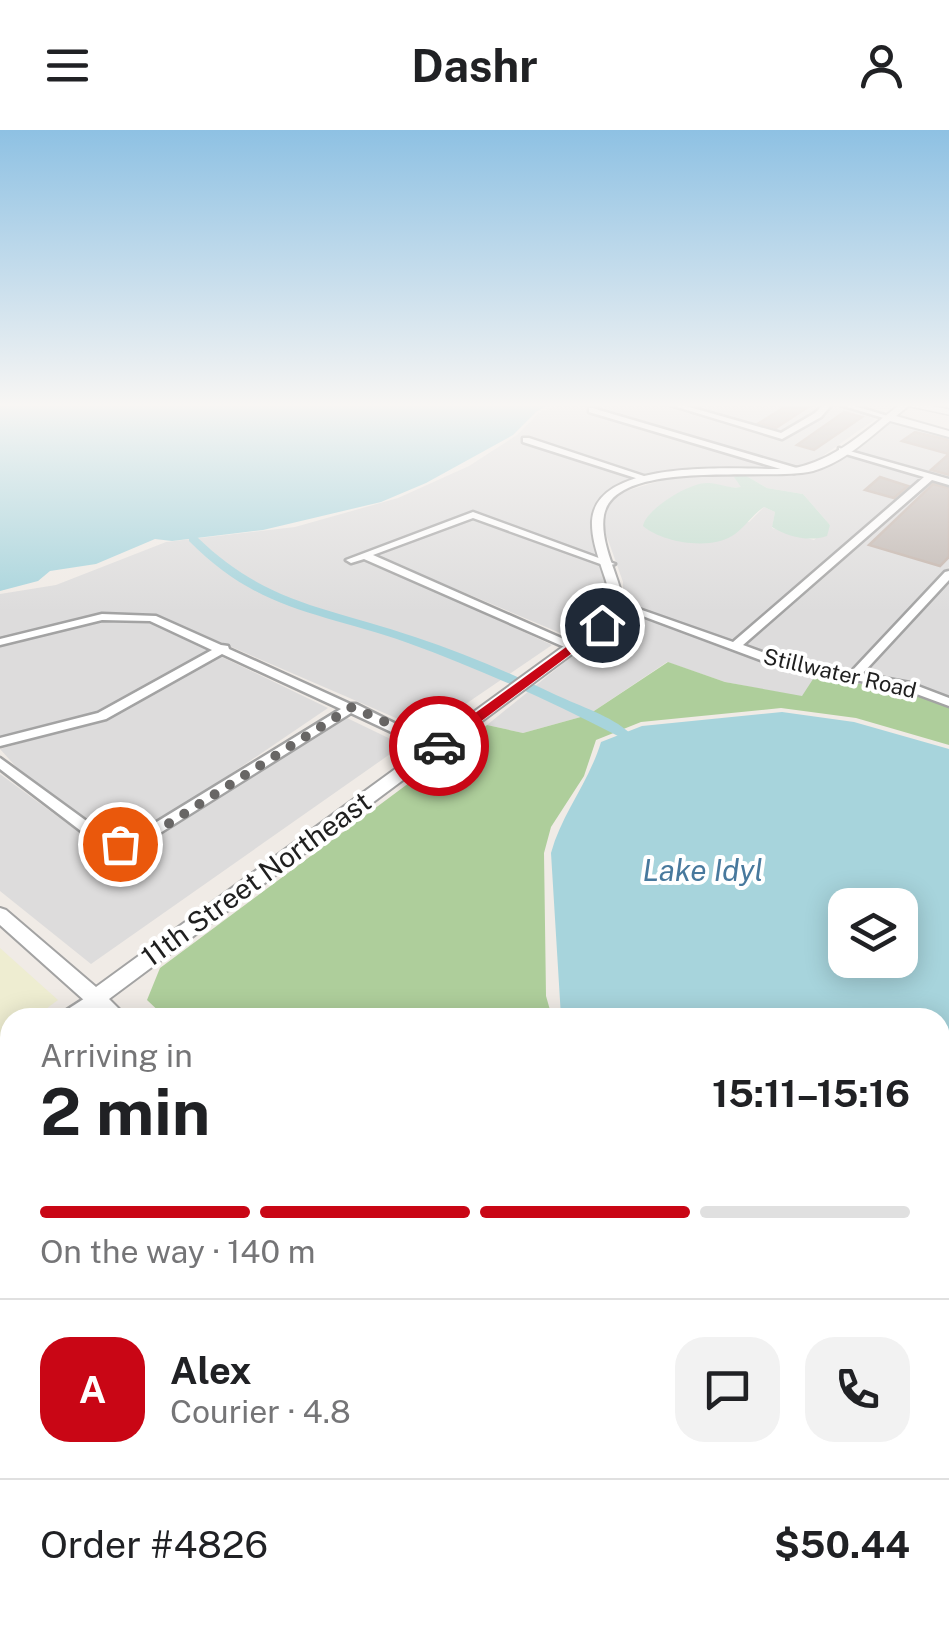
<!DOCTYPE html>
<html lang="en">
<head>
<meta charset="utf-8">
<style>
  body { margin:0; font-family:"Public Sans",sans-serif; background:#f2f2f2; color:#202124; height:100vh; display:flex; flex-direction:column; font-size:38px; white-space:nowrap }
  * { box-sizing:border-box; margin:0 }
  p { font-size:32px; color:#757577 }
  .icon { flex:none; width:55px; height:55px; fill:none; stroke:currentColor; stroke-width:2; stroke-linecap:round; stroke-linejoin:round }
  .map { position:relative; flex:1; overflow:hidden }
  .panel { position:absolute; left:0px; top:878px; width:950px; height:622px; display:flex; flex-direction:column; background:#fff; border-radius:30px 30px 0 0; box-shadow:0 5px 25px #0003 }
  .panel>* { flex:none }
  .fabs { position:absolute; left:828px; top:758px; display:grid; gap:20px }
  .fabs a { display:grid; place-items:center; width:90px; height:90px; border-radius:20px; background:#fff; box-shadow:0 5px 25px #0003; font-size:50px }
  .pin { position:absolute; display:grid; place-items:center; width:85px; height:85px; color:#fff; margin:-42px; border:5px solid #fff; border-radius:50%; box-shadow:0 2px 10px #0007 }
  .courier { position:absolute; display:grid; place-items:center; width:100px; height:100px; margin:-50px; border:8px solid #c90615; border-radius:50%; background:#fff; color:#222; box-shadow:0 2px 12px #0007 }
  .summary em { font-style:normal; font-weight:700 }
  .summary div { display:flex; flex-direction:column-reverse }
  .summary { display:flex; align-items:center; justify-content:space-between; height:170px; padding:0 40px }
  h1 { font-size:65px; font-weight:700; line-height:75px }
  .bar { display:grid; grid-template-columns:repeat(4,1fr); gap:15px 10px; align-content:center; height:120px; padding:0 40px }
  .bar i { height:12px; border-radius:8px; background:#e0e0e0 }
  .bar .selected { background:#c90615 }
  .bar p { grid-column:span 4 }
  .line { display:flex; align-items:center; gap:25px; padding:0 40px; border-top:2px solid #e0e0e0 }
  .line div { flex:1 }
  .round { display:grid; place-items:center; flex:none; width:105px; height:105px; border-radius:30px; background:#f2f2f2 }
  header { display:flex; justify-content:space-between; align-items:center; height:130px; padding:0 40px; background:#fff; font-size:45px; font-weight:700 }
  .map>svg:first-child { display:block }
  .residential { fill:#dddcdc }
  .farmland { fill:#eeedd1 }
  .forest { fill:#aece9b }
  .wetland { fill:#c3ddcf }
  .water { fill:#a7d4dc; fill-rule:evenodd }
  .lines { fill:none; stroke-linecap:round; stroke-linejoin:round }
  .canal { fill:#a7d4dc; fill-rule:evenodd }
  .building { fill:#c0b7b2; stroke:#c1b1a8; stroke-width:2.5 }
  .service-far1-casing { stroke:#a3a3a3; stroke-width:8 }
  .service-casing { stroke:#a3a3a3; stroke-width:16 }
  .minor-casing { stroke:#a3a3a3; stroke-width:5 }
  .tertiary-casing { stroke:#a3a3a3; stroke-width:4 }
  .service-far1 { stroke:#fff; stroke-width:5 }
  .service { stroke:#fff; stroke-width:11 }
  .minor { fill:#fff; fill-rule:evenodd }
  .tertiary { fill:#fff; fill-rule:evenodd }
  .route { fill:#c90615 }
  .done { stroke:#686665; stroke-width:10; stroke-dasharray:0 18 }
  .labels { text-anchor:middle; stroke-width:8; stroke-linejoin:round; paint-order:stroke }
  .far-street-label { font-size:22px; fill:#1f1f1f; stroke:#fff }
  .street-label { font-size:28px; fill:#1f1f1f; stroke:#fff }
  .water-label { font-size:30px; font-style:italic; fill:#48799d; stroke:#fff }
</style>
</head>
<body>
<header><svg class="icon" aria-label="menu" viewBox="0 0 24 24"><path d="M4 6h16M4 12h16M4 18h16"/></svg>Dashr<svg class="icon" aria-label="person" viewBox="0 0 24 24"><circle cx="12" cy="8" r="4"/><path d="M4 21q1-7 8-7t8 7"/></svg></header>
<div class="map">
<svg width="949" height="1498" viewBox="0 0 949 1498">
  <rect width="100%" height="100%" fill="#f0ebe6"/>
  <g class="residential">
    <path d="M563,273H664L782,308L822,286L833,273L878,287L807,337L797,338L591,278L587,281L782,339L649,347L525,307L520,311L639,349L611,361L595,377L592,394L601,427L476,382L344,429L347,434L365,429L552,515L426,601L155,484H101L0,509V464L56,455L166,412L295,397L398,368L469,336L517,305L540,282Z"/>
    <path d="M673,273H824L814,284L780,304Z"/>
    <path d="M889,290L949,307V349L849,320Z"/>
    <path d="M844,323L923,347L726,518L736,522L933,350L949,354V437L847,546L859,550L949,452V576L912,563L816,546L803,567L725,552L667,532L588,585L523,603L487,595L603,501L623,477V452L602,393L605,378L619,363L673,347L739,344L741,357L688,359L673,369L749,392L764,377L775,382L772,398L814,410L830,395L803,364L767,358L743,344H799Z"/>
    <path d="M473,388L604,436L612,475L593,497L565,505L375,425Z"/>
    <path d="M127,488L162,495L215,519L100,582L0,608V515L89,492Z"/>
    <path d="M220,526L328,578L142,704L131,708L110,705L18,639L0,619L106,589Z"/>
    <path d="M347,588L403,615L91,834L0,761V644L95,714L106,719H133Z"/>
    <path d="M940,1354L949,1357V1498H837L827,1490H940Z"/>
    <path d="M387,1490H753L749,1498H382Z"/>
  </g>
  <g class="farmland">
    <path d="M0,818L58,870L35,887L10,888V906L0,914Z"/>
    <path d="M10,936V1307L0,1317V943Z"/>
  </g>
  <path class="forest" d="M668,532L725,552L802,566L815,546L912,563L949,576V615L856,588L781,578L641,592L596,610L584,646L551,697L544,723L546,866L552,887L166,888L147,870L160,838L487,595L523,603L588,585Z"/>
  <path class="wetland" d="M743,344L767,358L803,364L830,395L827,406C809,412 788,407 772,397L775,382L764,377C752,385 746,396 735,404C712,421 663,413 643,396C646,379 690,352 708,353C720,353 728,359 741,357L734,347Z"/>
  <g class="water">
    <path d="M0,273H554L537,281L513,305L426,353L381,372L263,400L172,411L155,409L96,434L50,441L38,451L0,461Z"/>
    <path d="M782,582L854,592L949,619V1344L940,1341V888L561,887L551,723C562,683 589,652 601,612L642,596ZM845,775H900V830H845Z"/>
  </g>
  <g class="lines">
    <path class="canal" d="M189,407H197C267,475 328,477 415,507C463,523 511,543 556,565C580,576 611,586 630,603L628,606H618C550,571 480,539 408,513C320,482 259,482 189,411Z"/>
  </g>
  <g class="building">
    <path d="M791,273H814L776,298L759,293Z"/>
    <path d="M844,282L862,287L814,320L797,315Z"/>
    <path d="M915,302L949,310V345L931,340L949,324L902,311Z"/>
    <path d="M880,347L908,356L894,368L865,360Z"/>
    <path d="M933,354L949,358V427L940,436L869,415Z"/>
  </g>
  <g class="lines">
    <g class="service-far1-casing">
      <path id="service-far1" d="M907,273L949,282"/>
    </g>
    <g class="service-casing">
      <path id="service" d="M0,1326L10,1317"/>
    </g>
    <g class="minor-casing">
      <g id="minor">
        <path d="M664,273H675L781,303L815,283L825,273H833L821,287L782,309Z"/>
        <path d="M834,273H845L891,287L887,289Z"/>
        <path d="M592,278L800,339L801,341L794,343L589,282V278Z"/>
        <path d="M523,308H529L653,349L645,351L523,312Z"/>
        <path d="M839,318L949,349V355L932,350L743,515L781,529L851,542L945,442L949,441V450L862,544L910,553L949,568V576L903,559L774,535L613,475L622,473L733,512L924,347L839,322Z"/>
        <path d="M473,382L615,434L606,436L473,388L373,425L577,515V519H569L364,429L351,433L346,430Z"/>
        <path d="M102,484L156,486L221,515L228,516L229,519L350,574H356L444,618L442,621H432L351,583L136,718L131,719L98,714L0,639V628L107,706L129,709L341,579L222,524L106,589L0,616V608L98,583L212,520L150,491L102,490L0,515V509Z"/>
        <path d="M96,861L102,863L104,868C92,886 80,888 60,888L62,883Z"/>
        <path d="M10,920V937L0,942V924Z"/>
        <path d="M354,1490H382L379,1498H351Z"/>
        <path d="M757,1490H784L781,1498H754Z"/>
      </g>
    </g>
    <g class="tertiary-casing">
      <g id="tertiary">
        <path d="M902,273H912L896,286L949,301V307L890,291C867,310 842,333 813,341C769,352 615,327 604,385C599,414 620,447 624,475L607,498L109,869L128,888H104L0,795V778L6,780L96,857L597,492L612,475C608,447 591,419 592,391C596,325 746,340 790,339C836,331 867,299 902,273Z"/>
        <path d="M788,1490H824L827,1498H791Z"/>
      </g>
    </g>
    <use href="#service-far1" class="service-far1"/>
    <use href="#service" class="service"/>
    <use href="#minor" class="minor"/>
    <use href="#tertiary" class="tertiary"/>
  </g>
  <linearGradient id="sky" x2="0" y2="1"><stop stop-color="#8ec1e3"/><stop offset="0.57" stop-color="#f8f6f4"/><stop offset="1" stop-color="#f8f6f4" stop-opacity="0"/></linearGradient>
  <rect width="949" height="482" fill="url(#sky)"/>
  <path class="route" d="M602,491L607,497L444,619H434V613Z"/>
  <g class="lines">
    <path class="done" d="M120,714L146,708L352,577L439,616"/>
  </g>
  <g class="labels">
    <g class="far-street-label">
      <text transform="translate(840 543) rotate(13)" y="8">Stillwater Road</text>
    </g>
    <g class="street-label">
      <text transform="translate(256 749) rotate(-36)" y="10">11th Street Northeast</text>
    </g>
    <g class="water-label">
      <text x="703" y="751">Lake Idyl</text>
    </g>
  </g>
</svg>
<div class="fabs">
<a><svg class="icon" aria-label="layers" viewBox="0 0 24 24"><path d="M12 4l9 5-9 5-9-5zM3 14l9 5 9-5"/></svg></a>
</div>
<div class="pin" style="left:120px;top:714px;background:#ea580c"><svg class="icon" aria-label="bag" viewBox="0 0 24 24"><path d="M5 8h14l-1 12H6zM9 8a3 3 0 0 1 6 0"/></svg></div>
<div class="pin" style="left:602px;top:495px;background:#1f2937"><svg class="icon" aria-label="home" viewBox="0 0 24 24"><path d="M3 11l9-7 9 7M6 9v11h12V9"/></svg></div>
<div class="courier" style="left:439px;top:616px"><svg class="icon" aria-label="car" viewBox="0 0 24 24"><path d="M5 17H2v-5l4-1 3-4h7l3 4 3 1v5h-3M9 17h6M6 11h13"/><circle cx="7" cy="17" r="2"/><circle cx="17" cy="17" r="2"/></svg></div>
<section class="panel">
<div class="summary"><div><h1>2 min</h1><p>Arriving in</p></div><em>15:11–15:16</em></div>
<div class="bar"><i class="selected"></i><i class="selected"></i><i class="selected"></i><i></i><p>On the way · 140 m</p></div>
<div class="line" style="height:180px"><b class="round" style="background:#c90615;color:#fff">A</b><div><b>Alex</b><p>Courier · 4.8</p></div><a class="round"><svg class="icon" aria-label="chat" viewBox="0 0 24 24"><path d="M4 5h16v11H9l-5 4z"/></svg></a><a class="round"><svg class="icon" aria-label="phone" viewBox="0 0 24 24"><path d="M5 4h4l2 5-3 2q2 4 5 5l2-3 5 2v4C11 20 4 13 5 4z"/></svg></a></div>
<div class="line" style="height:130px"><div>Order #4826</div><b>$50.44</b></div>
</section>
</div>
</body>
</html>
